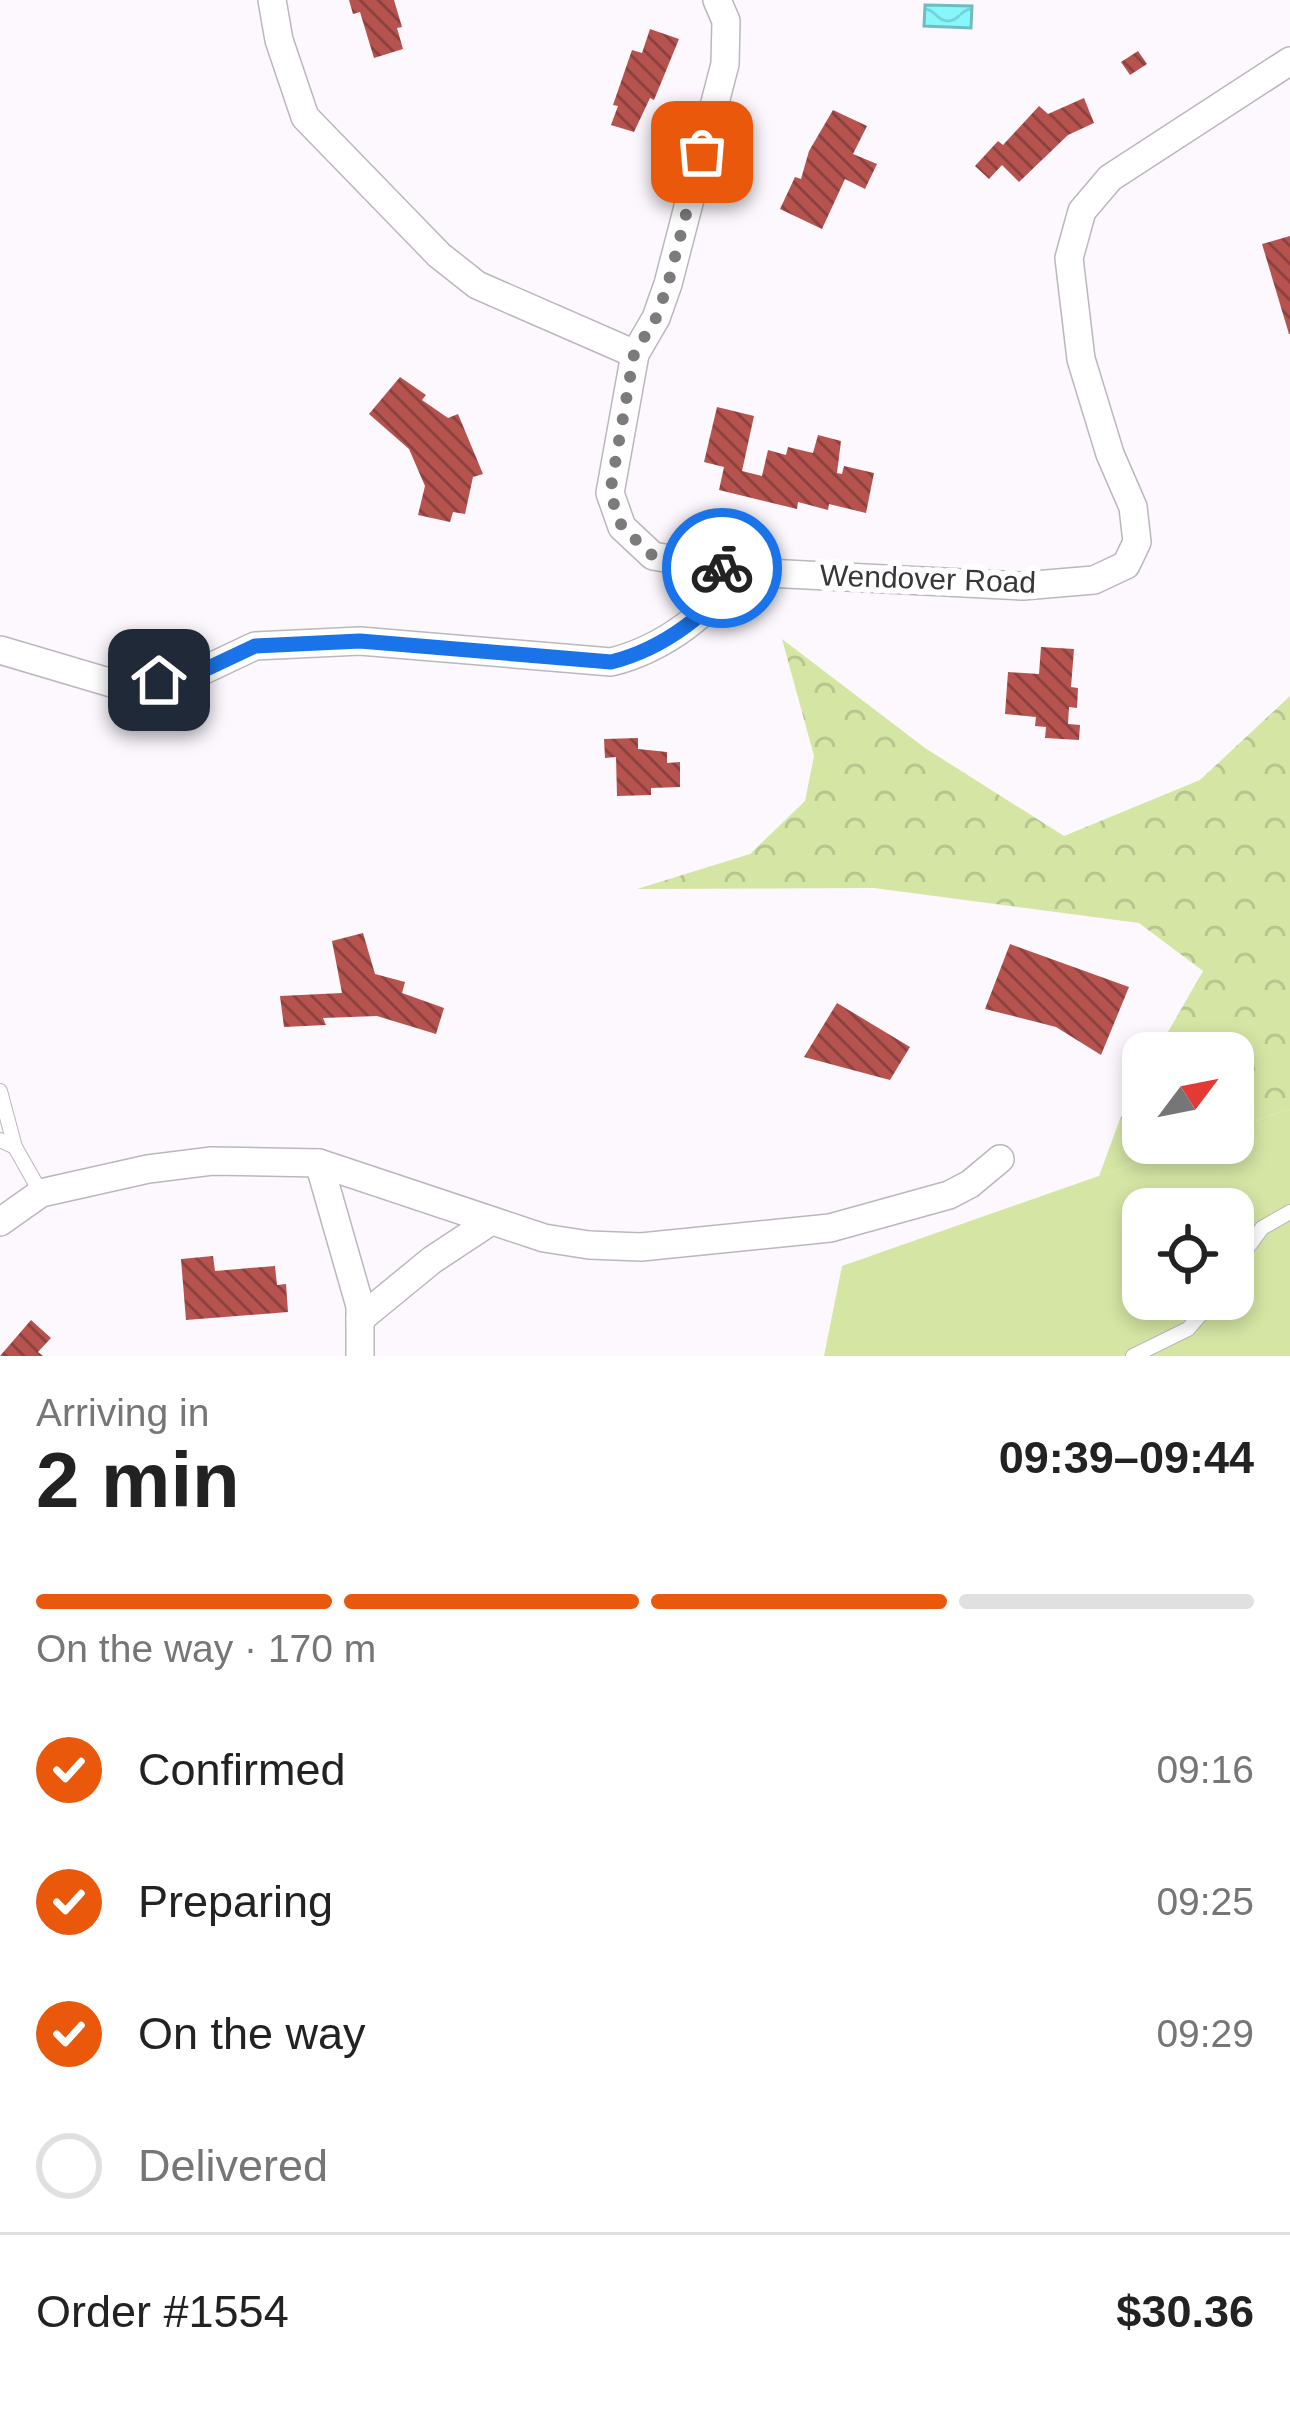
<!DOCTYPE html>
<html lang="en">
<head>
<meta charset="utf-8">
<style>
  body { margin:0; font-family:Arial,sans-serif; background:#f2f2f2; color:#222; height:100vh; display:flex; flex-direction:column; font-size:45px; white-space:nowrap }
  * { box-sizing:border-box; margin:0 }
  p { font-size:39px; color:#767676 }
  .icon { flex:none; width:66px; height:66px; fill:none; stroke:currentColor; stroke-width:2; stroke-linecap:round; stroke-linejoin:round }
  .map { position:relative; height:1356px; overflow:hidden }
  .sheet { display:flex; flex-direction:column; background:#fff; flex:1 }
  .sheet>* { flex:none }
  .needle { width:78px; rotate:58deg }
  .controls { position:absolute; left:1122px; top:1032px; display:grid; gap:24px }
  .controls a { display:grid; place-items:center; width:132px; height:132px; border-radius:24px; background:#fff; box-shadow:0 6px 18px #0003; font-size:60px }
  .pin { position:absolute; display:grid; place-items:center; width:102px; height:102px; color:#fff; margin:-51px; border-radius:24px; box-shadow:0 6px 18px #0006 }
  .courier { position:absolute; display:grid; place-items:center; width:120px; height:120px; margin:-60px; border:9px solid #1a73e8; border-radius:50%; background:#fff; color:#222; box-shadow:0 3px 15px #0007 }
  .head em { font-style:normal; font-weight:700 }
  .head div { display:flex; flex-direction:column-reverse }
  .head { display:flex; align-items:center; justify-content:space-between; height:204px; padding:0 36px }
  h1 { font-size:78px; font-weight:700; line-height:90px }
  .bar { display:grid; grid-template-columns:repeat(4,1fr); gap:18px 12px; align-content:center; height:144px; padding:0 36px }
  .bar i { height:15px; border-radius:9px; background:#e0e0e0 }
  .bar .current { background:#ea580c }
  .bar p { grid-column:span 4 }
  .line { display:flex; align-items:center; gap:30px; padding:0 36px; border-top:3px solid #e0e0e0 }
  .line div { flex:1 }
  ol { padding:0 36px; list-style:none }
  li { display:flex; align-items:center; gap:36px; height:132px }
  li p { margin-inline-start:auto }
  li .icon { padding:12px; border-radius:50%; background:#ea580c; color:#fff; stroke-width:4 }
  li:last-child { color:#767676 }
  li i { width:66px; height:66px; border:6px solid #e0e0e0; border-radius:50% }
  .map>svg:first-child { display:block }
  .green { fill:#d4e5a4; fill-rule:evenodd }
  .forest { fill:url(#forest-crowns) }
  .water { fill:url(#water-waves); stroke:#6fbdc1; stroke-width:3 }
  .building { fill:url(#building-back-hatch) }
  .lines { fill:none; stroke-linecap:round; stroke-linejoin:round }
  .service-casing { stroke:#bbb7bd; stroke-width:16 }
  .minor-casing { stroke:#bbb7bd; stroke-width:30 }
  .service { stroke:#fff; stroke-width:14 }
  .minor { stroke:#fff; stroke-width:27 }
  .done { stroke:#7d7a7e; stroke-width:12; stroke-dasharray:0 21.6 }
  .route { stroke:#1a73e8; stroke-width:15 }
  .labels { text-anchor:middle; stroke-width:12; stroke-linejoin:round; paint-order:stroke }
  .street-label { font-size:30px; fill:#383639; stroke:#fff }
</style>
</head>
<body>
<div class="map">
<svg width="1290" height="1356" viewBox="0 0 1290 1356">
  <defs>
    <pattern id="forest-crowns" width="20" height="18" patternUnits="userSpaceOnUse" patternTransform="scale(3)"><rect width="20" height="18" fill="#d4e5a4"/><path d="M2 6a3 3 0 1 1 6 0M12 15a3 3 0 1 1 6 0" fill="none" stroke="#b7c58e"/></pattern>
    <pattern id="water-waves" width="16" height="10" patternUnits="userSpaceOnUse" patternTransform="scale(3)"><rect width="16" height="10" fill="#87f7fb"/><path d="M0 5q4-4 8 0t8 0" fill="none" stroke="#75d4d8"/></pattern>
    <pattern id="building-back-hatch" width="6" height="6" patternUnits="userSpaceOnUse" patternTransform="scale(3)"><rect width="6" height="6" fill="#b6534f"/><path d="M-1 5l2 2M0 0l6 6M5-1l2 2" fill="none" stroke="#8d4240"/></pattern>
  </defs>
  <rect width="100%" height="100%" fill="#fcf8fe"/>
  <path class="green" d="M1290,1109V1356H824L842,1266L1193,1143H1233V1129ZM1143,1209H1233V1299H1143Z"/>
  <g class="forest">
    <path d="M782,639L925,748L1064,836L1200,780L1290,696V1109L1233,1129V1053H1156L1203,971L1139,923L874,888L637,889L750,854L805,801L814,756Z"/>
    <path d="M1143,1077V1143H1193L1099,1176L1120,1119Z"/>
  </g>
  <path class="water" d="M925,5L972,6L971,28L924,26Z"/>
  <g class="building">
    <path d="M349,0H394L402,27L397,28L403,49L374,58L360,12L353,14Z"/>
    <path d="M650,29L679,39L654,100L650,98L634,132L611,125L618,106L613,105L632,50L642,53Z"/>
    <path d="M1138,51L1147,64L1130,75L1121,62Z"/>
    <path d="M1084,98L1094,123L1068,135L1019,182L1002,165L989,179L975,166L998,141L1003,145L1039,106L1048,114Z"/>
    <path d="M833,110L867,126L853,154L877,164L865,189L845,179L822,229L780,209L795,177L801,179L809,151Z"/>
    <path d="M1290,236V334H1289L1262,244Z"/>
    <path d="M400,377L426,395L422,400L448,418L458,414L483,474L473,477L465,514L453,512L450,522L418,515L425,486L409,449L369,414Z"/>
    <path d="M717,407L754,416L742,471L762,476L768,450L786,455L788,447L813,453L818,435L841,441L837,473L842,474L844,466L874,473L866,513L829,504L828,510L798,502L797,509L719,490L724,467L704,462Z"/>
    <path d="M1041,647L1074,649L1071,687L1078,688L1077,708L1069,707L1068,724L1080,725L1079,740L1045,738L1046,727L1035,726L1036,717L1005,714L1008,672L1039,674Z"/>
    <path d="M638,738V749L667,752V763L680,762V787L651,788V795L617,796L616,757L605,758L604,739Z"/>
    <path d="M363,933L375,974L405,982L402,993L444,1008L436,1034L377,1016L323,1018L326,1025L284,1027L280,996L342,993L332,941Z"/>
    <path d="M1010,944L1129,987L1101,1055L1056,1027L985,1009Z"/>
    <path d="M837,1003L910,1047L890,1080L804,1057Z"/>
    <path d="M213,1256L215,1271L275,1266L277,1285L286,1284L288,1312L186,1320L181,1259Z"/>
    <path d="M31,1320L51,1338L38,1352L43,1356H0Z"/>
  </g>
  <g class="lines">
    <g class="service-casing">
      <g id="service">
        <path d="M0,1091L15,1147"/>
        <path d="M0,1140L15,1147L41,1193"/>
        <path d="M1233,1268L1262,1228L1290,1212"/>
        <path d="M1133,1356L1188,1329L1214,1299"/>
      </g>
    </g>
    <g class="minor-casing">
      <g id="minor">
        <path d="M272,0L279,40L305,117L439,255L477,285L635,354"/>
        <path d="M717,0L726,21L725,64L668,284L656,318L635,354L610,493L622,527L653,556L746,572"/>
        <path d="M0,650L115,684L202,671L255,646L360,641L611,662C668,648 706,612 746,572L1023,586L1094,580L1126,565L1137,542L1133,507L1110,454L1081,359L1069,258L1082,211L1110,178L1290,61"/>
        <path d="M319,1163L360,1306V1356"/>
        <path d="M0,1222L41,1193L148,1169L212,1161L319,1163L544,1238L589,1245L641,1247L830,1228L949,1195L970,1184L1000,1159"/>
        <path d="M360,1319L432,1260L491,1221"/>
      </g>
    </g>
    <use href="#service" class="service"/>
    <use href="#minor" class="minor"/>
  </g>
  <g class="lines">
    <path class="done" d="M702,152L668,284L656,318L634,354L610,493L622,527L653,556L722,568"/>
    <path class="route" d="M159,680L202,671L255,646L360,641L611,662C668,648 706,612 746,572L722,568"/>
  </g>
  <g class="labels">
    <g class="street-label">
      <text transform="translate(928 579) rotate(2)" y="10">Wendover Road</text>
    </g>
  </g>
</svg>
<div class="controls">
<a><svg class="needle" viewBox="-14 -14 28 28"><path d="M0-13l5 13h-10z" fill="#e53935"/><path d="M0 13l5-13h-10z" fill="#767676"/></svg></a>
<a><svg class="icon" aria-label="locate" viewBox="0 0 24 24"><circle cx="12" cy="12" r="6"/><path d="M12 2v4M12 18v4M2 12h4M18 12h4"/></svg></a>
</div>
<div class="pin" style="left:702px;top:152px;background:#ea580c"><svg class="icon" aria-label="bag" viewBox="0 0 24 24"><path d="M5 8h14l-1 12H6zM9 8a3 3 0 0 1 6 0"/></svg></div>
<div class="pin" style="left:159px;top:680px;background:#1f2937"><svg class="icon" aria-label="home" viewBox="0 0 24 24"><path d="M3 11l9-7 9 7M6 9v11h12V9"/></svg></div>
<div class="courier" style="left:722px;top:568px"><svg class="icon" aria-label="bike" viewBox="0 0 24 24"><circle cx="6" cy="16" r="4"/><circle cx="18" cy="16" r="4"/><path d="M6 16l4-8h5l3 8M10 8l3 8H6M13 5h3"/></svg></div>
</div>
<section class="sheet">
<div class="head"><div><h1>2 min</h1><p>Arriving in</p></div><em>09:39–09:44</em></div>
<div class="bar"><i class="current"></i><i class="current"></i><i class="current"></i><i></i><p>On the way · 170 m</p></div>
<ol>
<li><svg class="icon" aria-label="check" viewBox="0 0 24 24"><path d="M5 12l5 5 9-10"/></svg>Confirmed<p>09:16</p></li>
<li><svg class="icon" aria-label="check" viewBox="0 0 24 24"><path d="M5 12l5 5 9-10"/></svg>Preparing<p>09:25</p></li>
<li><svg class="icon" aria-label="check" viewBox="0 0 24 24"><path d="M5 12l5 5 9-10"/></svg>On the way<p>09:29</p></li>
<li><i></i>Delivered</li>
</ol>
<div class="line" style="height:156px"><div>Order #1554</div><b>$30.36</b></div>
</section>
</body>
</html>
